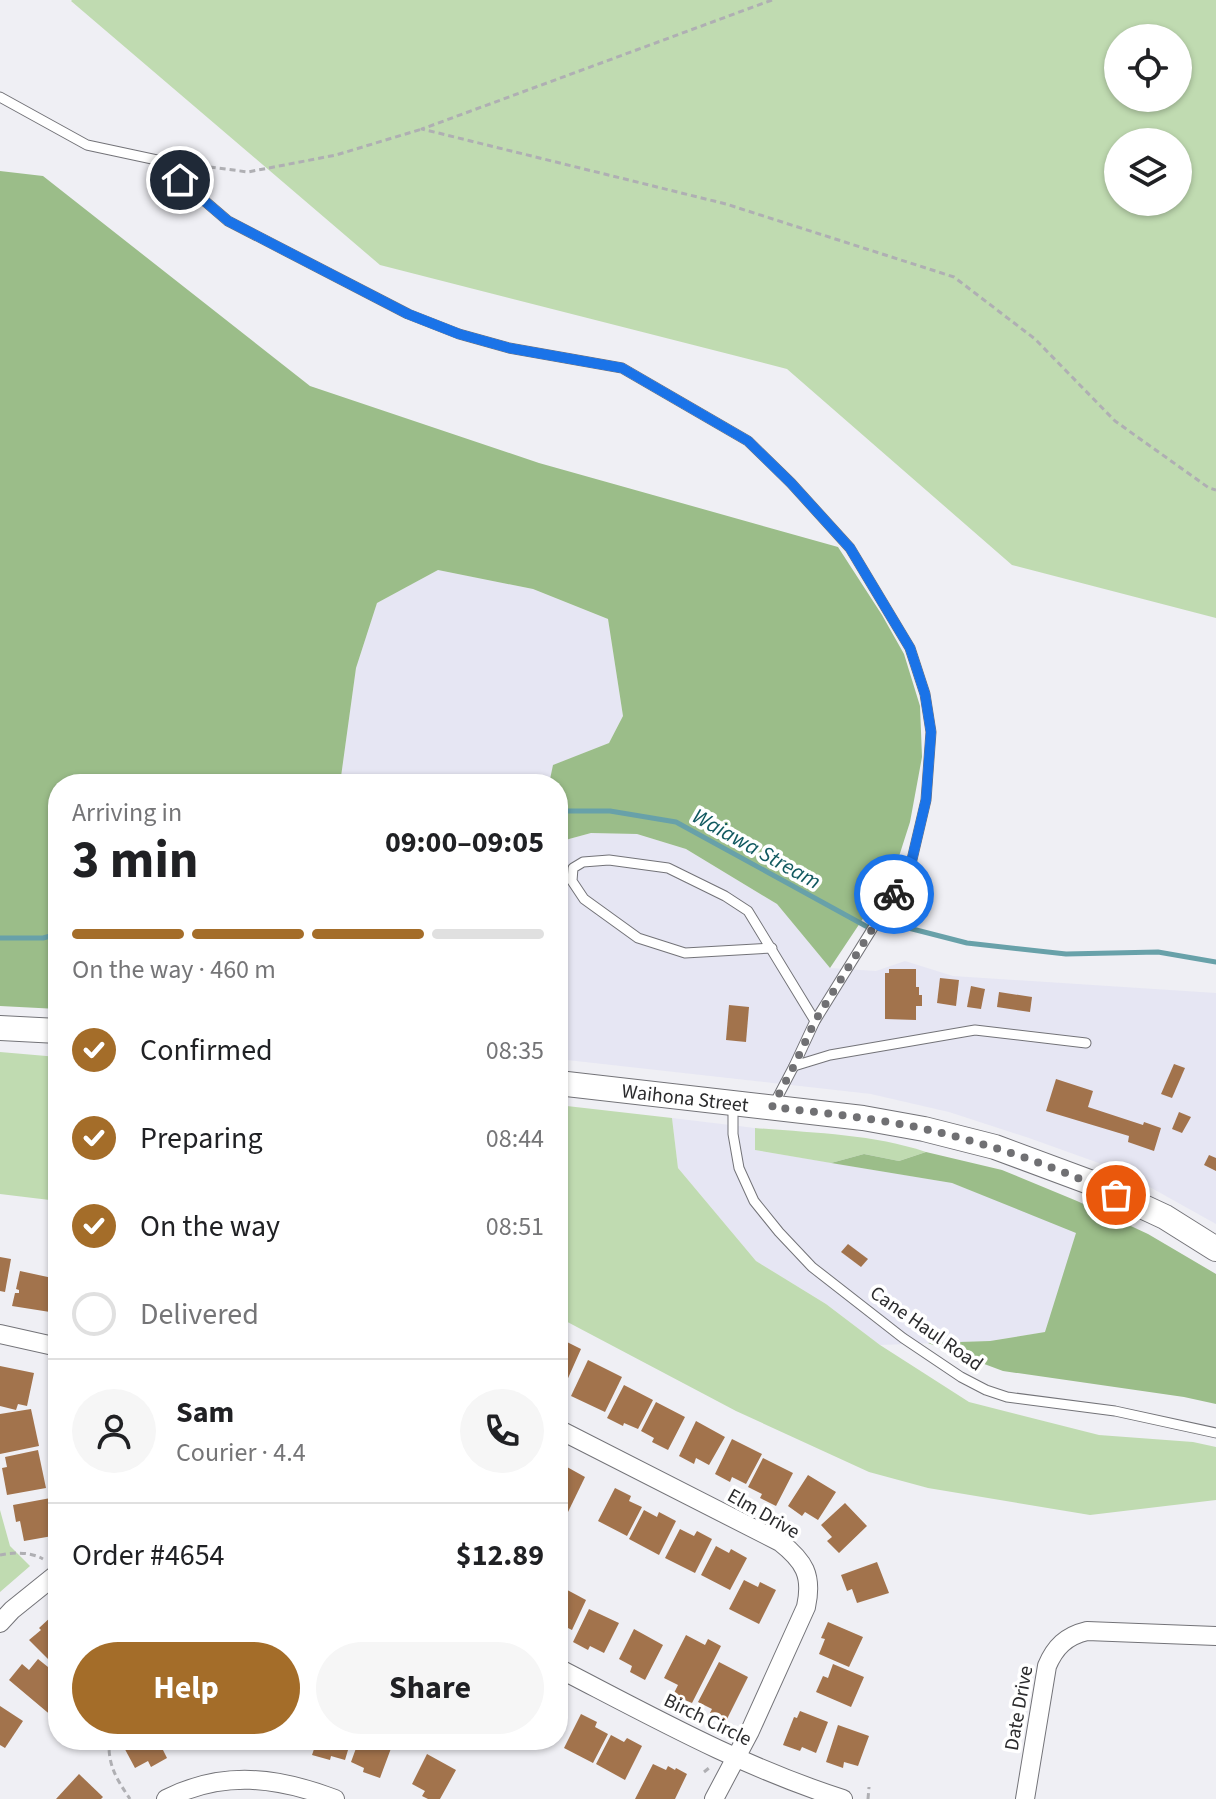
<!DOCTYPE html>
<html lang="en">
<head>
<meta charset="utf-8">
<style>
  body { margin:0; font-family:"Source Sans 3",sans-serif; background:#f6f6f6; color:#202124; height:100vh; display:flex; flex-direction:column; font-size:30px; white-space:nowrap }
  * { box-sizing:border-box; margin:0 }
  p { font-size:26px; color:#757577 }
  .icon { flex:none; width:44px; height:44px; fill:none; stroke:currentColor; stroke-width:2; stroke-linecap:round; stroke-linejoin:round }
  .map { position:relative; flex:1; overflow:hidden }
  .side { position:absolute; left:48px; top:774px; width:520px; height:976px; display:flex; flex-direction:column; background:#fff; border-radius:32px; box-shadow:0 2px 6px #0004 }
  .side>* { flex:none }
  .controls { position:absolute; left:1104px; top:24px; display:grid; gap:16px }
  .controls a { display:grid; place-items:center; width:88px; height:88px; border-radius:50%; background:#fff; box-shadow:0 2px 6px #0004; font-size:40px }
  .pin { position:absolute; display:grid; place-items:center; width:68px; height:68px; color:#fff; margin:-34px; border:4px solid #fff; border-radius:50%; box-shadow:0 2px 8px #0007 }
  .courier { position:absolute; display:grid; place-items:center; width:80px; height:80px; margin:-40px; border:6px solid #1a73e8; border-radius:50%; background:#fff; color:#222; box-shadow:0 2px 10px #0007 }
  .overview em { font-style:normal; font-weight:700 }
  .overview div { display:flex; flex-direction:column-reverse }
  .overview { display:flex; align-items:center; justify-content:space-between; height:136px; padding:0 24px }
  h1 { font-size:52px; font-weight:700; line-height:60px }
  .bar { display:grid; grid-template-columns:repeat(4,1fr); gap:12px 8px; align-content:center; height:96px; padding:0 24px }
  .bar i { height:10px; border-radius:6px; background:#e0e0e0 }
  .bar .active { background:#a46d29 }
  .bar p { grid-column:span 4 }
  .line { display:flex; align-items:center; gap:20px; padding:0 24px; border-top:2px solid #e0e0e0 }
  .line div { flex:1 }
  .round { display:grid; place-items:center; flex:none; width:84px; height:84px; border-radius:42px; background:#f6f6f6 }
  ol { padding:0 24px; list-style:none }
  li { display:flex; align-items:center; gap:24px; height:88px }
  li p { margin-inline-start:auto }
  li .icon { padding:8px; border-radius:50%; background:#a46d29; color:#fff; stroke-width:4 }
  li:last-child { color:#757577 }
  li i { width:44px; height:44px; border:4px solid #e0e0e0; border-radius:50% }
  .primary-button { display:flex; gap:16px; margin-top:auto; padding:16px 24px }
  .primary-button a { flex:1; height:92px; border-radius:48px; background:#a46d29; color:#fff; font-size:32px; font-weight:700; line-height:92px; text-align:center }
  .primary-button a+a { background:#f6f6f6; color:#202124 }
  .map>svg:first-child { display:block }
  .built { fill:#e6e6f3 }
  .green { fill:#c0dbb1; fill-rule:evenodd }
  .forest { fill:#9bbd89 }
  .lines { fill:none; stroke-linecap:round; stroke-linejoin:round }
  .stream { stroke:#68a1a9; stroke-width:5 }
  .building { fill:#a2734c }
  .lane-casing { stroke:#737378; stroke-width:11 }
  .street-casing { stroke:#737378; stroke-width:20 }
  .secondary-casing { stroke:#737378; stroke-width:26 }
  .path { stroke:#afafb3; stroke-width:3; stroke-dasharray:6 4; stroke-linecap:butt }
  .lane { stroke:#fff; stroke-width:9 }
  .street { stroke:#fff; stroke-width:18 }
  .secondary { stroke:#fff; stroke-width:24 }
  .done { stroke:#707073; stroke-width:8; stroke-dasharray:0 14.4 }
  .route { stroke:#1a73e8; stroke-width:10 }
  .labels { text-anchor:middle; stroke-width:7; stroke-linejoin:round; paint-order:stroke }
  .street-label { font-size:20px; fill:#2b2b2d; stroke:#fff }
  .water-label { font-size:22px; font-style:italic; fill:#115960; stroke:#fff }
</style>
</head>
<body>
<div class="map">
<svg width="1216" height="1799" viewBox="0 0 1216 1799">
  <rect width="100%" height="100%" fill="#efeff4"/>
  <g class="built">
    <path d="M438,570L533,589L608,619L623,716L609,743L554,765L549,784H340L356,668L377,603Z"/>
    <path d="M591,833L637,834L686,849L777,904L830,968L876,971L905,961L953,976L1216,993V1224L1121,1171L1029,1138L949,1112L871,1094L558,1059V842Z"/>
    <path d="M672,1118L755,1128V1150L952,1183L1077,1232L1046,1332L990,1341L880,1345L826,1304L756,1261L678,1168Z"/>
  </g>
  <g class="green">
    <path d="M72,0H1216V618L1012,565L787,369L380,265L71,1ZM1178,38V98H1118V38ZM1178,142V202H1118V142Z"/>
    <path d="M0,1052L58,1057V1201L0,1194Z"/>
    <path d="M558,1105L672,1118L678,1168L756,1261L826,1304L880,1345L969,1402L1099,1435L1193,1442L1216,1447V1500L1090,1515L928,1488L869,1472L736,1411L558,1317Z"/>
    <path d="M755,1128C812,1133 872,1134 926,1152L899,1161L864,1154L831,1163L755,1150Z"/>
    <path d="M0,1510L10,1546L30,1566L0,1592Z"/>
  </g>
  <g class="forest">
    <path d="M0,171L43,176L310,386L539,463L838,547L882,615L904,654L920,706L922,757L910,822L894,872L830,968L777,904L686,849L637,834L591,833L558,842V784H549L553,765L609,743L623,716L608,619L533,589L438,570L377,603L356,668L340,784H58V1009L0,1006Z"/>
    <path d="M926,1152L1002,1170L1077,1201L1148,1234L1216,1274V1404L1184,1397L1003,1371L928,1343L990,1341L1045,1332L1076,1233L952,1183L831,1163L864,1154L899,1161Z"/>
  </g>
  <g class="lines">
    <g class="stream">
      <path d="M558,811H610L676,822L873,930L889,923L967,943L1066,954L1158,952L1216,962"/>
      <path d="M0,938H43L58,934"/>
    </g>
  </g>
  <g class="building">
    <path d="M889,969H916V987H919V995H922V1006H916V1020L885,1019V973H889Z"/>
    <path d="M940,978L959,980L956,1006L937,1003Z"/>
    <path d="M971,986L985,989L981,1009L967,1007Z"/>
    <path d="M999,992L1032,997L1030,1012L997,1007Z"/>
    <path d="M729,1005L749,1007L746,1042L726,1040Z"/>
    <path d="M1174,1064L1185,1068L1172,1098L1161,1094Z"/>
    <path d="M1056,1079L1093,1091L1088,1107L1143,1125L1144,1122L1161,1128L1154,1151L1128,1142L1129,1136L1046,1111Z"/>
    <path d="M1179,1112L1191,1117L1182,1133L1172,1129Z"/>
    <path d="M1209,1155L1216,1158V1171L1204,1165Z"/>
    <path d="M848,1244L868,1259L861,1267L841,1252Z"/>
    <path d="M0,1257L11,1259L5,1292L0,1291Z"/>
    <path d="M20,1271L57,1279L50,1312L12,1306L15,1293H19V1290L16,1289Z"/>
    <path d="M558,1332L565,1336L563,1340L581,1349L565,1385L558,1381Z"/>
    <path d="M588,1360L622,1377L605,1412L571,1396Z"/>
    <path d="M0,1366L34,1373L27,1406L18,1404L16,1410L0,1406Z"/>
    <path d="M624,1385L653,1400L638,1429L624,1423L623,1426L607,1418Z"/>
    <path d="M656,1402L685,1417L668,1450L652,1442L654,1438L641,1431Z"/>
    <path d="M31,1409L39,1446L0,1454V1414Z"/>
    <path d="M696,1421L725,1437L709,1465L696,1458L694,1464L679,1456Z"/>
    <path d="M732,1439L762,1454L746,1484L732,1477L730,1482L715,1474Z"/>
    <path d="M38,1450L46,1488L7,1495L2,1468L7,1467L5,1457Z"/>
    <path d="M763,1458L793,1473L776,1506L760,1498L762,1494L748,1487Z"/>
    <path d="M558,1462L585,1477L568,1512L558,1507Z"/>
    <path d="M808,1475L836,1492L818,1520L805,1512L802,1516L788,1506Z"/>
    <path d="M615,1488L631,1496L629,1501L642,1507L627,1536L598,1521Z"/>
    <path d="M56,1497L58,1535L24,1541L20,1521L16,1522L13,1505Z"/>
    <path d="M845,1503L867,1526L839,1553L827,1541L832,1537L821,1525Z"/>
    <path d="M644,1510L657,1517L659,1512L676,1521L659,1555L629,1539Z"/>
    <path d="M680,1529L694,1536L697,1531L712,1539L695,1573L665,1558Z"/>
    <path d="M716,1546L729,1553L731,1549L747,1558L730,1590L701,1575Z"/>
    <path d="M877,1562L889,1593L857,1603L852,1589L847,1591L841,1575Z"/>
    <path d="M744,1580L758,1587L760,1582L776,1590L759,1624L729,1609Z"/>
    <path d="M558,1585L586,1600L572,1630L558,1623Z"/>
    <path d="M589,1609L619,1623L604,1653L590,1646L588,1650L573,1642Z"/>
    <path d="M52,1616L58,1623V1659L53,1664L29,1640L41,1630L39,1628Z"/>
    <path d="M828,1622L863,1637L849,1667L819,1654L825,1639L821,1638Z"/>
    <path d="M634,1629L663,1645L645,1680L630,1672L632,1666L619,1659Z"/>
    <path d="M686,1635L705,1645L708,1639L721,1646L692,1703L673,1695L678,1685L664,1678Z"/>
    <path d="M38,1659L58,1675V1711L53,1717L9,1680L22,1664L29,1670Z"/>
    <path d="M719,1662L748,1677L726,1721L710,1713L712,1709L698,1702Z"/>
    <path d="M833,1664L864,1677L851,1707L816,1692L823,1676L828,1678Z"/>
    <path d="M0,1706L23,1721L5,1748L0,1745Z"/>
    <path d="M800,1711L828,1722L816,1753L802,1747L800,1751L783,1745L794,1717L797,1718Z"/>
    <path d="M581,1714L597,1722L595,1727L608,1734L593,1763L564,1748Z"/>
    <path d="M838,1725L869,1736L858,1766L844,1762L843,1768L826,1762Z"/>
    <path d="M611,1735L624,1742L627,1738L642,1746L625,1780L596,1764Z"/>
    <path d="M120,1740H158L167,1758L151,1767L148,1761L135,1768Z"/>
    <path d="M317,1740H351L345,1760L331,1756L330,1760L312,1755Z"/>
    <path d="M359,1740H384L393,1743L380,1778L363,1772L364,1768L351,1762Z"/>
    <path d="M427,1754L456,1770L440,1799H428L422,1796L425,1791L412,1784Z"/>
    <path d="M653,1764L666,1770L668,1766L675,1770L676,1768L687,1774L675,1799H635Z"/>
    <path d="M79,1774L103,1797L101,1799H56Z"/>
  </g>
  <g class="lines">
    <g class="lane-casing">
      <g id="lane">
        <path d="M0,97L87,145L157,160L228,221L408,314L459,334L509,348L622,368L748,441L791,483L850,548L910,648L925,694L931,732L926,800L910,868L815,1021L794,1066L774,1104"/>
        <path d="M772,948L685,953L638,938L584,899L572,881L573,868L583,862L609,860L668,868L725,896L748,911L815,1021"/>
        <path d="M794,1066L830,1055L975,1030L1086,1043"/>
        <path d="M733,1106V1134L739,1168L754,1201L779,1232L812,1267L903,1338L961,1377L986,1390L1007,1397L1115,1411L1216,1433"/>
      </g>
    </g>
    <g class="street-casing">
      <g id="street">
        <path d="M0,1334L58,1347"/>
        <path d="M558,1429L780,1542C804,1561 813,1575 806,1607L750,1731L714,1799"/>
        <path d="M0,1623L12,1610L58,1573"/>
        <path d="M558,1668C651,1716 742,1767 843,1799"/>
        <path d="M166,1799C223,1770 277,1777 335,1799"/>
        <path d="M1025,1799L1047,1666C1055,1647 1066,1636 1087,1631L1216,1636"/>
      </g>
    </g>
    <g class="secondary-casing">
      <g id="secondary">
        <path d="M0,1028L58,1031"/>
        <path id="s1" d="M558,1083L863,1118L924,1129L995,1147L1092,1183L1165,1217L1216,1249"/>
      </g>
    </g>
    <g class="path">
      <path d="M772,0L422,129L726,204L954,277L1035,339L1115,421L1209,488L1216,490"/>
      <path d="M180,163L248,172L336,155L422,129"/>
      <path d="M0,1555C14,1552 31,1552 43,1559"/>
      <path d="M109,1740C108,1766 116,1778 130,1799"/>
      <path d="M704,1772L709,1768"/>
      <path d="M868,1799L869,1787"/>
    </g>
    <use href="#lane" class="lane"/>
    <use href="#street" class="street"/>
    <use href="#secondary" class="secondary"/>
  </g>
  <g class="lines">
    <path class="done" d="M894,894L815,1021L794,1066L772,1107C823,1113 875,1118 925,1129C990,1144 1055,1166 1116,1195"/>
    <path class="route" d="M180,180L228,221L408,314L459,334L509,348L622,368L748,441L791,483L850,548L910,648L925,694L931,732L926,800L910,868L894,894"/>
  </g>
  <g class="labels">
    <g class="street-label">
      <text dy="7" stroke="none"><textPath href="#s1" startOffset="128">Waihona Street</textPath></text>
      <text transform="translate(927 1328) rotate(35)" y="7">Cane Haul Road</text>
      <text transform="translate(764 1513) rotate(30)" y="7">Elm Drive</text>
      <text transform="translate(1018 1708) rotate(-80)" y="7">Date Drive</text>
      <text transform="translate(708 1719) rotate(26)" y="7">Birch Circle</text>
    </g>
    <g class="water-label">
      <text transform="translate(757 848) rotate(29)" y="8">Waiawa Stream</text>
    </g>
  </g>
</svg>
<div class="controls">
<a><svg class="icon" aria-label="locate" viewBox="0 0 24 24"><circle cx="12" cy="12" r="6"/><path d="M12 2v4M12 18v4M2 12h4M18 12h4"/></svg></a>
<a><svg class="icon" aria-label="layers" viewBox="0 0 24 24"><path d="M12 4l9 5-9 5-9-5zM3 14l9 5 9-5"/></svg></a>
</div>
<div class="pin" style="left:1116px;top:1195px;background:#ea580c"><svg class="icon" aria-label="bag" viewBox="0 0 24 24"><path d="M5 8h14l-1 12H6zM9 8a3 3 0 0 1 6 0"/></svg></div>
<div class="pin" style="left:180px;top:180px;background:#1f2937"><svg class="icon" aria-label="home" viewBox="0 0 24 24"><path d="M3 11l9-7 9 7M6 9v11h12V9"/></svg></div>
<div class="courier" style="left:894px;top:894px"><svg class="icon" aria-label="bike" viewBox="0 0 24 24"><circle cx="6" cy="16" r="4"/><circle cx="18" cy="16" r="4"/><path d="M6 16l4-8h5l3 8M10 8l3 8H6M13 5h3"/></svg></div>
<section class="side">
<div class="overview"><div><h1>3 min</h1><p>Arriving in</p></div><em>09:00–09:05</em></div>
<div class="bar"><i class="active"></i><i class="active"></i><i class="active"></i><i></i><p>On the way · 460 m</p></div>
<ol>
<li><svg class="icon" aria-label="check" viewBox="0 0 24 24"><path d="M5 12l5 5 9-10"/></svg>Confirmed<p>08:35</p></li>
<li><svg class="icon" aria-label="check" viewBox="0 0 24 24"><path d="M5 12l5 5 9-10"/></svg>Preparing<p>08:44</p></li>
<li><svg class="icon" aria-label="check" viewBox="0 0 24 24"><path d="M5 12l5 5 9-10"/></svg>On the way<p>08:51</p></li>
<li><i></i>Delivered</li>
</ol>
<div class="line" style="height:144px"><a class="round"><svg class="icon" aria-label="person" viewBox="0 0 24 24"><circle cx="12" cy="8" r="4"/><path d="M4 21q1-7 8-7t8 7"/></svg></a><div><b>Sam</b><p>Courier · 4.4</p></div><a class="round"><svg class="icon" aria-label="phone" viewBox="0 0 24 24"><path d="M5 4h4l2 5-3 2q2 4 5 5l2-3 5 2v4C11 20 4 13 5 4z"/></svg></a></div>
<div class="line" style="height:104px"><div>Order #4654</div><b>$12.89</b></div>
<div class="primary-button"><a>Help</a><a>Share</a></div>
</section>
</div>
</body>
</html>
